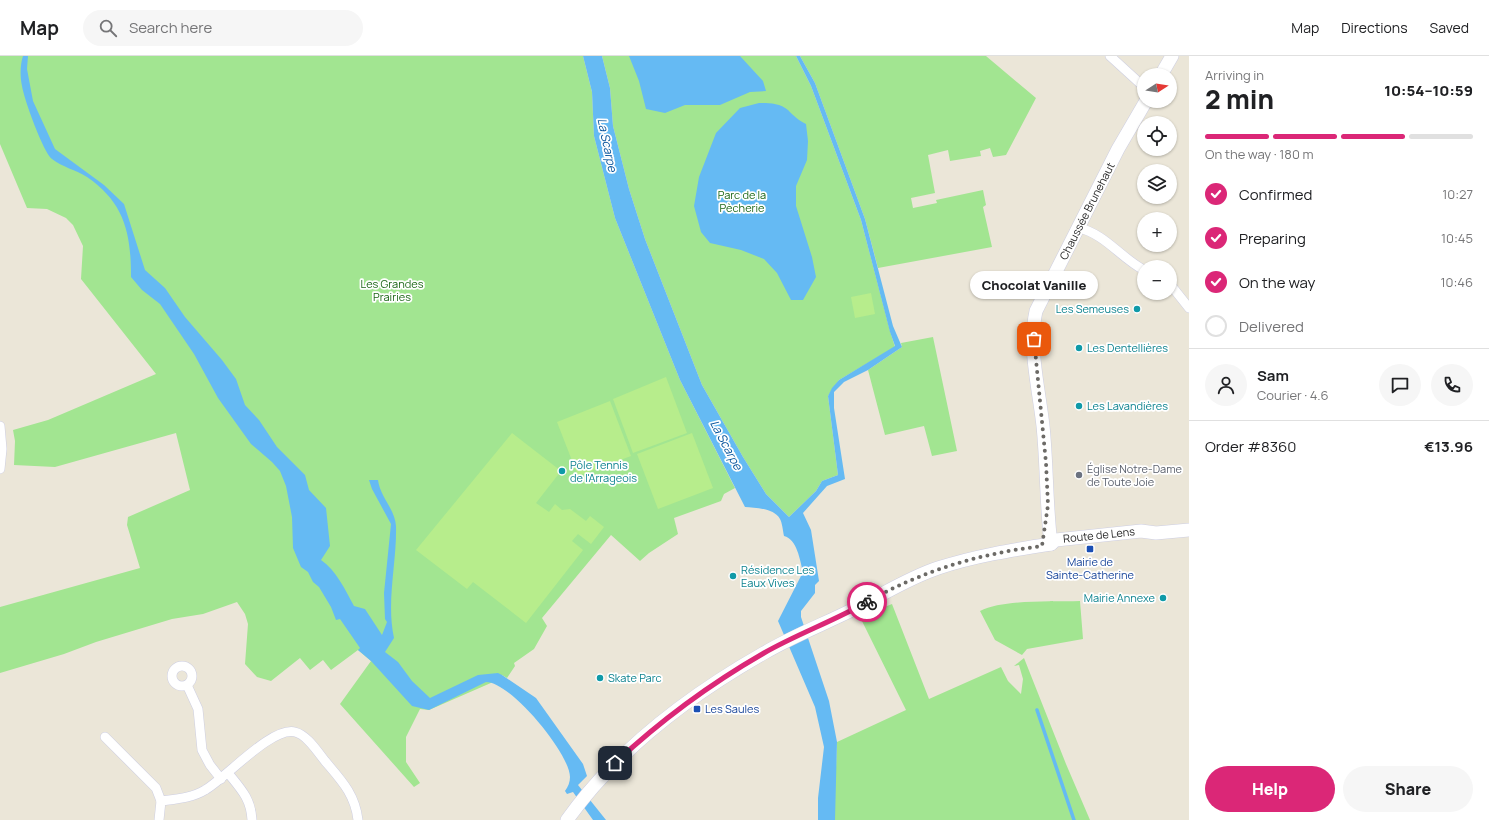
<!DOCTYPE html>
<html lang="en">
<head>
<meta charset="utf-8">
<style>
  body { margin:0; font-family:Manrope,sans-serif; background:#f6f6f6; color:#202124; height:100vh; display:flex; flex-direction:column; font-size:15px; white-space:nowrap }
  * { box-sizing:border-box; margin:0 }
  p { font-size:13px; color:#757577 }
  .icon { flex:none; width:22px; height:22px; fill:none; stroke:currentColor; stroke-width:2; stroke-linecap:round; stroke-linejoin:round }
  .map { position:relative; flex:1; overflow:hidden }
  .panel { display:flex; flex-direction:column; background:#fff; width:300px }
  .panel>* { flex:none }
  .needle { width:26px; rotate:78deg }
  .fabs { position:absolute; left:1137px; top:12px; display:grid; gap:8px }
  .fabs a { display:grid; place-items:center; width:40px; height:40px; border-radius:50%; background:#fff; box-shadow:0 1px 3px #0004; font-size:20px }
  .pin { position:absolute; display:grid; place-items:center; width:34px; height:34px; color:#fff; margin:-17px; border-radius:8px; box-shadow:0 2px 6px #0006 }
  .courier { position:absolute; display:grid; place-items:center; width:40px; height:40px; margin:-20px; border:3px solid #db2777; border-radius:50%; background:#fff; color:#222; box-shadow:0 1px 5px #0007 }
  .bubble { position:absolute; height:28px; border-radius:14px; background:#fff; box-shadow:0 1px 3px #0004; font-size:13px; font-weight:800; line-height:28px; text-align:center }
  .summary em { font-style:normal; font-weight:800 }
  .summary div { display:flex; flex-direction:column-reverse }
  .summary { display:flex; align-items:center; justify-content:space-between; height:68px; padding:0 16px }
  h1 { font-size:26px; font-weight:800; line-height:30px }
  .bar { display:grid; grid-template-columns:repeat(4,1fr); gap:6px 4px; align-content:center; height:48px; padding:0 16px }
  .bar i { height:5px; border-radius:3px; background:#e0e0e0 }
  .bar .selected { background:#db2777 }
  .bar p { grid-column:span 4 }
  .line { display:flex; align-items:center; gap:10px; padding:0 16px; border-top:1px solid #e0e0e0 }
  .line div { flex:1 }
  .round { display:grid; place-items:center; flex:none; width:42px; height:42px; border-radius:21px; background:#f6f6f6 }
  ol { padding:0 16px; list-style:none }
  li { display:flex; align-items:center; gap:12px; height:44px }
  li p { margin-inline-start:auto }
  li .icon { padding:4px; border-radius:50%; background:#db2777; color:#fff; stroke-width:4 }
  li:last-child { color:#757577 }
  li i { width:22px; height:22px; border:2px solid #e0e0e0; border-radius:50% }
  .primary-button { display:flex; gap:8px; margin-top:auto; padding:8px 16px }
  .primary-button a { flex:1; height:46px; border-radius:24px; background:#db2777; color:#fff; font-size:16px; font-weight:800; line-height:46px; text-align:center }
  .primary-button a+a { background:#f6f6f6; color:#202124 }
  header { display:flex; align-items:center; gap:24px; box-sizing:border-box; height:56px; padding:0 20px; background:#fff; border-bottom:1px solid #e0e0e0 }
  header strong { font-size:19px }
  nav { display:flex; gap:22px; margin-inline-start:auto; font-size:14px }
  .search { width:280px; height:36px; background:#f6f6f6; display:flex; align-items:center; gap:10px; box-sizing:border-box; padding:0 14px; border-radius:22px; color:#757577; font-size:15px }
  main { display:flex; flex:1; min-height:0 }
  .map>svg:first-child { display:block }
  .green { fill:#a2e591 }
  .pitch { fill:#b7ed8c }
  .water { fill:#65baf3 }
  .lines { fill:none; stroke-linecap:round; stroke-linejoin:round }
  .stream { stroke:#65baf3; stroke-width:3.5 }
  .minor-casing { stroke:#cdcee2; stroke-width:10 }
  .secondary-casing { stroke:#cdcee2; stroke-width:14 }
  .minor { stroke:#fff; stroke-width:9 }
  .secondary { stroke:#fff; stroke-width:13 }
  .done { stroke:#6c6a66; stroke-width:4; stroke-dasharray:0 7.2 }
  .route { stroke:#db2777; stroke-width:5 }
  .culture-dot { fill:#0f9aa8; stroke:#fff; stroke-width:1.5 }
  .worship-dot { fill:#6b7280; stroke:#fff; stroke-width:1.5 }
  .transit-dot { fill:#1a4fb4; stroke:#fff; stroke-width:1.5 }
  .labels { text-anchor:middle; stroke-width:3.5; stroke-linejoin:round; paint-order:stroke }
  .park-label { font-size:11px; fill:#1b6616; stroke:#fff }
  .street-label { font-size:11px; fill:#282828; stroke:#fff }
  .culture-label { font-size:11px; fill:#0d838f; stroke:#fff; text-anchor:start }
  .worship-label { font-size:11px; fill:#5b616d; stroke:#fff; text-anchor:start }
  .transit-label { font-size:11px; fill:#164399; stroke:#fff }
  .water-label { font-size:12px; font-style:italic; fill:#07549c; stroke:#fff }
</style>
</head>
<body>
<header>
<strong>Map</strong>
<div class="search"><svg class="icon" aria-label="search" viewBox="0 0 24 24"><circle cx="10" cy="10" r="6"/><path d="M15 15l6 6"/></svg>Search here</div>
<nav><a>Map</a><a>Directions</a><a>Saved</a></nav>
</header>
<main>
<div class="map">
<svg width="1189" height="764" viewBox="0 0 1189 764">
  <rect width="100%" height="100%" fill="#ebe6d8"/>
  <g class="green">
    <path d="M0,0H583L592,36L594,80L615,162L680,324L735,432L724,438L721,445L674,462L678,478L649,497L640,505L611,479L542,562L547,570L534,593L514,607L515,610L507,622L502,619L500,623L429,654L420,653L406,681V706L420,727L414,731L340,648L371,605L358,594L331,614L323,604L310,614L300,602L271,625L257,621L245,608L248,568L245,558L237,546L203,558L172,563L96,586L64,598L0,617V551L140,512L127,469L128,461L190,434L176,377L55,411L14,409L15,385L13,374L48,364L156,318L81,223L83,190L73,169L66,162L47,153L27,152L0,88Z"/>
    <path d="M602,0H796L811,30L861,164L890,275L895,291L839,324L828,340L838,419L822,425L816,435L789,461L766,438L743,401L702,329L645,183L629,133L613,70L610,32Z"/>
    <path d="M800,0H986L1036,42L1006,99L993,101L990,92L980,95L981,100L950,105L948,94L928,99L935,137L911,142L913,152L937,147L936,144L983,134L986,149L983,151L992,191L878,212L865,163L815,27Z"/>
    <path d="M933,281L957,395L932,400L924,370L885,379L868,314L902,291L901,287Z"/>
    <path d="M1080,545L1083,583L1027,593L1022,599L995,584L980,555C1004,543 1052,546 1080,545Z"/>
    <path d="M892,548L929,643L1001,611L1008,625L1021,638L1023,623L1019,609L1014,610L1024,602L1066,708L1090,764H826L827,750L836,712L837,686L906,654L860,561Z"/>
  </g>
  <g class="pitch">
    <path d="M871,237L875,258L855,262L851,241Z"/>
    <path d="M666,321L687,377L633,397L613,343Z"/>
    <path d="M610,345L631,400L578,420L557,366Z"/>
    <path d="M512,377L561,415L536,447L549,456L555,448L562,454L570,453L586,465L590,460L604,471L591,488L578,478L572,485L583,494L526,567L473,526L467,533L416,494Z"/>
    <path d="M692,377L713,432L658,453L637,398Z"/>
  </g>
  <g class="water">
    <path d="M23,0H28L27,13L33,45L55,93L104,129L124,148L145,214L165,232L185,261L222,304L236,323L245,349L259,364L277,391L305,419L309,434L326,452L330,490L321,504C336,514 346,535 354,550L365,553L382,579L387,566L385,563L384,537L391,468L372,433L369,424H378C380,441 395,453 396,470C397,506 386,546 394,582L385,596L398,606L412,625L430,642L478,619L498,617L502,619L536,642L583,708L587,720L578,729L606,764H593L573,736L567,738L565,735C568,731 570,726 570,721C570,698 511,626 486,626L429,654L412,650L371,605L358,594L360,592L340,563L336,564L331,551L319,531L313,526L308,516L301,511L293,492L292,461L286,430L280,415L272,406L251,388L218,342L194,298L160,248L142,234L131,221C131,178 125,147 87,121C76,114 62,111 52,103C43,96 24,43 22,30C20,21 20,9 23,0Z"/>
    <path d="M583,0H602L610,32L613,70L629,133L645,183L702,329L743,401L766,438L789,461L816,435L822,425L838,419L828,340L832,332L839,324L895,290L890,276L861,164L811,30L796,0H800L815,27L865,163L893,270L902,291L868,314L844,326L834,336V352L845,423L827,430L803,457L811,474L819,525L815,529V537L801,555V561L829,645L837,686L835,764H818V742L824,691L815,651L778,565L803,516C800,504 797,483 784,480C783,475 782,466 780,463C774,452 755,452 745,451L680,324L615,162L594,80L592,36Z"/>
    <path d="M629,0H740L763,25L766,35L750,36L720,49H685L665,57L646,53L639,25Z"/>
    <path d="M759,47C769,47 780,47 788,54C794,60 798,64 806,68L808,85L807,104L796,130V150L812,201L816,221L803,244H791L777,217L764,203L741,194L710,187L701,176L694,150L699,121L716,77L740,52Z"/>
  </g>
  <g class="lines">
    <path class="stream" d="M1037,654L1074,764"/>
    <g class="minor-casing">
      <g id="minor">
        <path d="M1110,0L1144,31"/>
        <path d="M1079,172C1105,178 1121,202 1144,214"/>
        <path d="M1170,228L1189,252"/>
        <path d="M0,370L2,393L0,413"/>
        <circle cx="182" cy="620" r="10"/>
        <path d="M187,629L198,653L202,694L210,709L221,723"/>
        <path d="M105,681L156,732L161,745"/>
        <path d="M228,717C241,733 251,743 252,764"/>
        <path d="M159,764L161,745C176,743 192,742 205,734C226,722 272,670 295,676C307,679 317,695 325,705C341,724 355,738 358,764"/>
      </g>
    </g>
    <g class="secondary-casing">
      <g id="secondary">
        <path d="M1161,19L1172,0"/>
        <path d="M1051,488C1046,449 1047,409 1043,370C1039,333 1028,292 1036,255L1118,93L1146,45"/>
        <path d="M567,764C617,694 690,639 764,597C793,580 824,568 854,553C882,539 908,522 938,512C975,500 1012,494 1051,488L1056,484L1141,475L1156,477L1189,474"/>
      </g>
    </g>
    <use href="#minor" class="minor"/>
    <use href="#secondary" class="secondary"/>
  </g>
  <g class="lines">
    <path class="done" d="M867,546C924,514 978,498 1042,490L1048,449L1046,407L1034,283"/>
    <path class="route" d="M615,707C660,665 710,628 764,597C797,578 834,565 867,546"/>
  </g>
  <g class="culture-dot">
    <circle cx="1137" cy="253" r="4"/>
    <circle cx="1079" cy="292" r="4"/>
    <circle cx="1079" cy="350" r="4"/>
    <circle cx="562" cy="415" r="4"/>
    <circle cx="733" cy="520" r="4"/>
    <circle cx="1163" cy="542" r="4"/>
    <circle cx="600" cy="622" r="4"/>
  </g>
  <circle class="worship-dot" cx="1079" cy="419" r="4"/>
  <g class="transit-dot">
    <rect x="1086" y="489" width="8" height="8" rx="2"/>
    <rect x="693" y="649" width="8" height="8" rx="2"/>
  </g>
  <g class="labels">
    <g class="park-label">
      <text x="742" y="143">Parc de la<tspan x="742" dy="13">Pècherie</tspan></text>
      <text x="392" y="232">Les Grandes<tspan x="392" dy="13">Prairies</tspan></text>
    </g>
    <g class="street-label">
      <text transform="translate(1087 155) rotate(-63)" y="4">Chaussée Brunehaut</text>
      <text transform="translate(1099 479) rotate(-6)" y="4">Route de Lens</text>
    </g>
    <g class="culture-label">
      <text x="1129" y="257" text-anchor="end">Les Semeuses</text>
      <text x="1087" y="296">Les Dentellières</text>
      <text x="1087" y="354">Les Lavandières</text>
      <text x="570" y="413">Pôle Tennis<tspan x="570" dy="13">de l'Arrageois</tspan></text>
      <text x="741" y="518">Résidence Les<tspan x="741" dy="13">Eaux Vives</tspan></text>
      <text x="1155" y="546" text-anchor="end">Mairie Annexe</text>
      <text x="608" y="626">Skate Parc</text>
    </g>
    <g class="worship-label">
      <text x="1087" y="417">Église Notre-Dame<tspan x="1087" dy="13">de Toute Joie</tspan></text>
    </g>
    <g class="transit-label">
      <text x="1090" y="510">Mairie de<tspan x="1090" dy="13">Sainte-Catherine</tspan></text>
      <text x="705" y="657" text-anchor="start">Les Saules</text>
    </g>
    <g class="water-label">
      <text transform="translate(607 89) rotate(78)" y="4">La Scarpe</text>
      <text transform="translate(726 389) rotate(62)" y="4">La Scarpe</text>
    </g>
  </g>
</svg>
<div class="fabs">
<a><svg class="needle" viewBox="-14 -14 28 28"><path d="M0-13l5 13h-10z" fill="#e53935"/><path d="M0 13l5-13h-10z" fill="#757577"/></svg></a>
<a><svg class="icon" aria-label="locate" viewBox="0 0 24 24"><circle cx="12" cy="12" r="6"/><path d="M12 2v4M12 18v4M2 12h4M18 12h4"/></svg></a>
<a><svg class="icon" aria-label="layers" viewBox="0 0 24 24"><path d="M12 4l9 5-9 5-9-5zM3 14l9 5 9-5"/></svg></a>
<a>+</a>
<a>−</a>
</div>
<div class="pin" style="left:1034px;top:283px;background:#ea580c"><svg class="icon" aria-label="bag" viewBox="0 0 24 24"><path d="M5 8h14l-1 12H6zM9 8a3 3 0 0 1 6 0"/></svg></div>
<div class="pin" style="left:615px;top:707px;background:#1f2937"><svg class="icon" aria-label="home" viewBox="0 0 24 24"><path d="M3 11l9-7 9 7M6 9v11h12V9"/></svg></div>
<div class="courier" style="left:867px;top:546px"><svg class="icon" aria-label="bike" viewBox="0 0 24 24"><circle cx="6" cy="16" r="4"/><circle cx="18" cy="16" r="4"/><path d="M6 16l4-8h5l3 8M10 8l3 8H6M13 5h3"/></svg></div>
<div class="bubble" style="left:970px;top:215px;width:128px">Chocolat Vanille</div>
</div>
<section class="panel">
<div class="summary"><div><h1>2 min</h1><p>Arriving in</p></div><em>10:54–10:59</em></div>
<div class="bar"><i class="selected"></i><i class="selected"></i><i class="selected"></i><i></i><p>On the way · 180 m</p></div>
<ol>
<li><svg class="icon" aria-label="check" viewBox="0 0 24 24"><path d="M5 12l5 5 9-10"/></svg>Confirmed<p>10:27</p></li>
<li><svg class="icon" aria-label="check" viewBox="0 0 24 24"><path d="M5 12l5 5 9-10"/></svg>Preparing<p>10:45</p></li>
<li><svg class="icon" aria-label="check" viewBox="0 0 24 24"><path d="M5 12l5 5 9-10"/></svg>On the way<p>10:46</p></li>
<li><i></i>Delivered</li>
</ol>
<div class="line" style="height:72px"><a class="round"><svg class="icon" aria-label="person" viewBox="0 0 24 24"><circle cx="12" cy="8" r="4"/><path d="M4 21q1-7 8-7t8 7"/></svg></a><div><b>Sam</b><p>Courier · 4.6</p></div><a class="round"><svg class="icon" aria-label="chat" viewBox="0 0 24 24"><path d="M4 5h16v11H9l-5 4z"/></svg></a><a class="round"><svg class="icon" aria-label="phone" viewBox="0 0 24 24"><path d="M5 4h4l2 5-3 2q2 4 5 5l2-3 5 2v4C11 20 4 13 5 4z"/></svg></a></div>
<div class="line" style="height:52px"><div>Order #8360</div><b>€13.96</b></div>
<div class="primary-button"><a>Help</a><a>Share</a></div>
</section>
</main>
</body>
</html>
